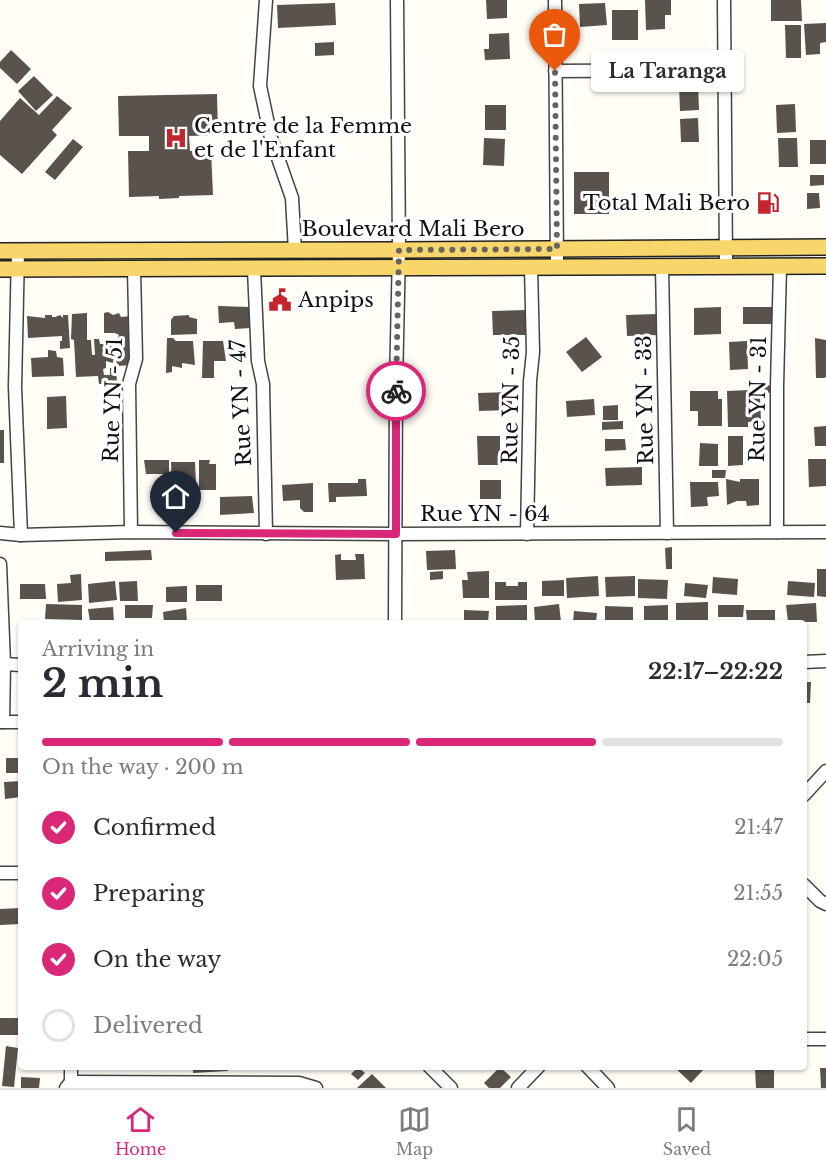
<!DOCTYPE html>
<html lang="en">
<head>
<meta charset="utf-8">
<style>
  body { margin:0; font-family:"Libre Baskerville",serif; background:#f7f7f7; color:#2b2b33; height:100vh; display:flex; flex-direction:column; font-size:22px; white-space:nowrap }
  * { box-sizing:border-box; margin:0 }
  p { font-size:20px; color:#7c7c81 }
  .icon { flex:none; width:33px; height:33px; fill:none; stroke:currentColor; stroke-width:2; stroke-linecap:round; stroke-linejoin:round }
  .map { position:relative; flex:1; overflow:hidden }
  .panel { position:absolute; left:18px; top:620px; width:789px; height:450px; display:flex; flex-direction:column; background:#fff; border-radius:6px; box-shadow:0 2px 4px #0004 }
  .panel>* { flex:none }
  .pin { position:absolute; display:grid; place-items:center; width:51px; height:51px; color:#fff; margin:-62px -26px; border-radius:50% 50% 50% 0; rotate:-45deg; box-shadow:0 0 6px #0007 }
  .pin .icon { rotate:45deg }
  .courier { position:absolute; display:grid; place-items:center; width:60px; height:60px; margin:-30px; border:4px solid #db2777; border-radius:50%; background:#fff; color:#222; box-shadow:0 2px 8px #0007 }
  .bubble { position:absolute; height:42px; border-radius:6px; background:#fff; box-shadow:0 2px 4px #0004; font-size:20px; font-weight:800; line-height:42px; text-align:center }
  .overview em { font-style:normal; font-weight:800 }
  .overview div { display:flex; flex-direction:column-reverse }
  .overview { display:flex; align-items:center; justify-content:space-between; height:102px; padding:0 24px }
  h1 { font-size:39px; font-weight:800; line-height:45px }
  .bar { display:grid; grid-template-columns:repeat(4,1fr); gap:9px 6px; align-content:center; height:72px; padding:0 24px }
  .bar i { height:8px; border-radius:4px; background:#e1e1e2 }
  .bar .active { background:#db2777 }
  .bar p { grid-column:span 4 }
  ol { padding:0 24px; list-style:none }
  li { display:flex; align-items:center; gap:18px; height:66px }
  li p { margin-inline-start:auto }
  li .icon { padding:6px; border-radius:50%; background:#db2777; color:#fff; stroke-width:4 }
  li:last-child { color:#7c7c81 }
  li i { width:33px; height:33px; border:3px solid #e1e1e2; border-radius:50% }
  .tabs { display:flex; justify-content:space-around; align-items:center; height:84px; border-top:2px solid #e1e1e2; background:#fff; font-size:16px; color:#7c7c81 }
  .tabs a { display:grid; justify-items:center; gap:3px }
  .tabs .active { color:#db2777 }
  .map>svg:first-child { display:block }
  .building { fill:#5a524d }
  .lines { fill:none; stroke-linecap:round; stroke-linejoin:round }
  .minor-casing { stroke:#444; stroke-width:15 }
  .major-casing { stroke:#222; stroke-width:18 }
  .minor { stroke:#fff; stroke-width:12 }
  .major { stroke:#f9d66b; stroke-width:15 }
  .done { stroke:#646461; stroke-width:6; stroke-dasharray:0 10.8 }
  .route { stroke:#db2777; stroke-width:8 }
  .labels { text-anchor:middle; stroke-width:6; stroke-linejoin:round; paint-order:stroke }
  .poi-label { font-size:21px; fill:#111; stroke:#fff; text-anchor:start }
  .street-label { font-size:21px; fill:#111; stroke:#fff }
</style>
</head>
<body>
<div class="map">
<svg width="826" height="1088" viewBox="0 0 826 1088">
  <rect width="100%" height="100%" fill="#fffdf5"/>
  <g class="building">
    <path d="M486,0H507V18L487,19Z"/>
    <path d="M645,0H671V15H665V29L646,30Z"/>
    <path d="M771,0H801L802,21H771Z"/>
    <path d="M335,3L336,25L278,28L277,5Z"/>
    <path d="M605,3L607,25L580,27L579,4Z"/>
    <rect x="612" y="10" width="26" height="30"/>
    <path d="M826,23V42L820,43V54L806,55L804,24Z"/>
    <path d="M785,25H801V58H786Z"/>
    <path d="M509,33L510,59L485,60L484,49H489V34Z"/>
    <path d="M334,42V55L315,56V43Z"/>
    <path d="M11,50L31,69L17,84L0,68V62Z"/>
    <path d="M34,76L53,95L36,111L18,91Z"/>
    <path d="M698,84L699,110L680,111L679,85Z"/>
    <path d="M217,94L218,135L189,136L190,151L211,150L213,195L179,196V198L159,199V196L129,197L128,151H149V136H119L118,96Z"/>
    <path d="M57,96L72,108L52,130L57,135L22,174L0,155V121L20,98L39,115Z"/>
    <path d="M795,104L796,132L777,133L776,105Z"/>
    <rect x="485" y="105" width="21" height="25"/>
    <path d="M698,118L699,142H681L680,119Z"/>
    <path d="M484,138L505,139L504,166L483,165Z"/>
    <path d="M778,138H797L798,167H779Z"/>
    <path d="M73,139L83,147L55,180L45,172Z"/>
    <rect x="810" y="140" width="16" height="24"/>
    <rect x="574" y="172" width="35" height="42"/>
    <path d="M810,175H824V185L810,186Z"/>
    <path d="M807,193H819L820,208L807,209Z"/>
    <path d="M218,306L250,307V328L235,329L234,322L219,323Z"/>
    <path d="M721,307V334L694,335V308Z"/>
    <path d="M743,307H773L772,324H743Z"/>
    <path d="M527,310V335H493L492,311Z"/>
    <path d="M108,312L113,315L119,313L121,317L131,316L132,365L117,366L114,340H117L119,335L115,333H104V313Z"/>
    <path d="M87,313V340H91L92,355H95L94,339H99L100,344H112L114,351L113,363L106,361V368L103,369L104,375H110V368H116L117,383L99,384L98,376L76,377L74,340L71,339L72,314Z"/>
    <path d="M657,314L658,335L627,336L626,315Z"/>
    <path d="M45,315H52V317H55L60,315L63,318V315H68L70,348L60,349V341H62V336L28,338L27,316L45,318Z"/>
    <path d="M189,315V317L197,319V334L171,335V320L174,316Z"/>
    <path d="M586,337L602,357L582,372L566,352Z"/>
    <path d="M167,338H173L176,341H193L195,365L182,363V368L172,366V372L166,373Z"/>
    <path d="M815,338L826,340V377L824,378H816Z"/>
    <path d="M203,341H223L226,361H214V378H202Z"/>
    <path d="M747,341L748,369L730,370L729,342Z"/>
    <path d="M48,350L56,351L57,357L63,358L64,376L32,377L31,358L48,357Z"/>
    <path d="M754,385H769L774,392L759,394V388L754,391Z"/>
    <path d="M749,390L750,398L760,397L761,421L748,422V427H728L727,391Z"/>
    <path d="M690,391H718V399H722V426H698V411H690Z"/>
    <path d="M512,392V410L479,411L478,393Z"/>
    <path d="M66,396L67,428L47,429V397Z"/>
    <path d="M594,399L595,415L567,417L566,401Z"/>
    <path d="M618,405V420H603V406Z"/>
    <path d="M623,421V429L602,430V422Z"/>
    <path d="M826,426V446H815L814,427Z"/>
    <rect x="0" y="430" width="4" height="33"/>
    <path d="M477,436H500V465H478Z"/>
    <path d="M728,436H743V465L728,466Z"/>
    <path d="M605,439H625L626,450L605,451Z"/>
    <path d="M700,443L718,444V466H699Z"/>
    <path d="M808,459H826V486L809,487Z"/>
    <path d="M144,460H169V483H163V474H146Z"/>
    <path d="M199,460H210L209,464H216V490H199Z"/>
    <path d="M171,462H195L196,484L189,483V489H176L172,486Z"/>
    <path d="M642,467V485L606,486L605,468Z"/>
    <path d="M712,470H726L725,478H712Z"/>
    <path d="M358,479H366L367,496L336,497V502H329L328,483H358Z"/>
    <path d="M726,479L740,482V479H759V505L747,506L746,501H737L727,505Z"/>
    <rect x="480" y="480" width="21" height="19"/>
    <path d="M690,482H718L719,496L707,497L708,506L691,507Z"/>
    <path d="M313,483V512H304L300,508V500L283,501L282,485Z"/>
    <path d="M178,492H196V496L192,497V507L190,510L164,512V497L178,496Z"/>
    <path d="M252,496L254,513L220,515V497Z"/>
    <path d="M672,547V569H666L665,548Z"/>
    <path d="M151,550L152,560L105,561V552Z"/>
    <path d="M455,550L456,569L427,570L426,551Z"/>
    <path d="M341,554V560H356L355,554H364L365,579L336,580L335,555Z"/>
    <path d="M817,569H826V597L817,596Z"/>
    <path d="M443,571V579L430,580V572Z"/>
    <path d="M489,571V598H463L462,580H468L467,572Z"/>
    <path d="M81,574L82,600L58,602L57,584L71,583L70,575Z"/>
    <path d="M598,576L599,596L567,598L566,578Z"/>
    <path d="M635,576V596L606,597L605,577Z"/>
    <path d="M713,577L738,579L737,595L712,593Z"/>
    <path d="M638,579L668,580L667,599L638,598Z"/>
    <path d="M564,580V596H542V581Z"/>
    <path d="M115,581L117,600L89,603L88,584Z"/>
    <path d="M137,581L138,601H120L119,582Z"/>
    <path d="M788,581L815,583L814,597L787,595Z"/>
    <path d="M495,582H506V586H518V582H527V600H495Z"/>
    <path d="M685,583L708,585L706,598L684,596Z"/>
    <path d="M20,584H45L46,599H20Z"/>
    <rect x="196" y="585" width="26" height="16"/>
    <path d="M187,586V602H166V587Z"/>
    <path d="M708,602V622H676V603Z"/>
    <path d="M816,603L817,622H788L786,605Z"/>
    <path d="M46,604L82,605V620L45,619Z"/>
    <path d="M559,604L561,622H535L534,607Z"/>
    <path d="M125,605H153L152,618H125Z"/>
    <path d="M527,605V622H496V606Z"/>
    <path d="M668,605V622H644V606Z"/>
    <path d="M718,605H744L743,617H718Z"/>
    <path d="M605,606L633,607V622H605Z"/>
    <path d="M113,607L114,622H90L88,609Z"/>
    <path d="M186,608L187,622H164L163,612Z"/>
    <path d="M464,610L489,611L488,622H464Z"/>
    <path d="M746,610H775V622H747Z"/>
    <path d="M574,611L597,613L596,622H573Z"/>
    <path d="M804,682H811L810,703H804Z"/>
    <rect x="6" y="758" width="15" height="15"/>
    <path d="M21,781V797L5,799L4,782Z"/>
    <path d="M21,908V924L0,925V909Z"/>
    <rect x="0" y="1018" width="18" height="17"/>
    <path d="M6,1046L18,1048L14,1087L2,1086Z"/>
    <path d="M193,1066H228V1071L193,1073Z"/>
    <path d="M673,1066H701L704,1069L691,1083Z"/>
    <path d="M358,1067L365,1073L358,1080L351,1074Z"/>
    <path d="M500,1067L511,1077L500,1088H489L484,1083Z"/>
    <path d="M774,1067V1088H756L755,1068Z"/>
    <path d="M820,1068H826V1088H821Z"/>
    <path d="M372,1074L386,1088H357Z"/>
    <path d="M21,1077L40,1078L39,1088H21Z"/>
  </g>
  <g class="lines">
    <g class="minor-casing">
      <g id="minor">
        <path d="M266,0L260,86L271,138L292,198L295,251"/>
        <path d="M555,0L557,266"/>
        <path d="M724,0L726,266"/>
        <path d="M555,71L724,70"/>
        <path d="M18,251L15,387L21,535"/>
        <path d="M662,266L667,533"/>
        <path d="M254,269L258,361L263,384L266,534"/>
        <path d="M131,532L129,384L136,359L134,269"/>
        <path d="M777,532V386L780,266"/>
        <path d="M0,533L21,535L131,532L396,534L826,532"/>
        <path d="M527,534L530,381L533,352L531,267"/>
        <path d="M0,564L4,664L3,722"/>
        <path d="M395,622L396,384L399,250L397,0"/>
        <path d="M804,662L826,661"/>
        <path d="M4,664L21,665"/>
        <path d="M0,722H21"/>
        <path d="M804,795L826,771"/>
        <path d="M0,873H21"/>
        <path d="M804,885L820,901L826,904"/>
        <path d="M804,1039H826"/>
        <path d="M429,1066L451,1088"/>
        <path d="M587,1066L608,1088"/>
        <path d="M71,1082V1066"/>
        <path d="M66,1088L71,1082L299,1083L316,1088"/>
        <path d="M518,1088L539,1066"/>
      </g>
    </g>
    <g class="major-casing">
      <g id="major">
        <path d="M0,251L399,250L826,247"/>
        <path d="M0,269L826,266"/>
      </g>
    </g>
    <use href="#minor" class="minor"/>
    <use href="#major" class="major"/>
  </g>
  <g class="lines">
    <path class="done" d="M396,391L399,250L557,249L555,71"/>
    <path class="route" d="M176,533L396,534V391"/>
  </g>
  <defs>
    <g id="hospital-bare" transform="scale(1.8)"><path d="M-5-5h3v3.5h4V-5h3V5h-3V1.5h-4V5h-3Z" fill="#c4262e" stroke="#fff" stroke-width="2.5" paint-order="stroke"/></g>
    <g id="fuel-bare" transform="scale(1.8)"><path d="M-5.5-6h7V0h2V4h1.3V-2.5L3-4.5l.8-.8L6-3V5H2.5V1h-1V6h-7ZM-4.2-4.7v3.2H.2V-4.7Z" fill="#c4262e" stroke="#fff" stroke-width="2.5" paint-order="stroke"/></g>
    <g id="civic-bare" transform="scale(1.8)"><path d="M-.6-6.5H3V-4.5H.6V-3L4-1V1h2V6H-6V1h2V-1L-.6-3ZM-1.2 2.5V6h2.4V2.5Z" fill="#c4262e" stroke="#fff" stroke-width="2.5" paint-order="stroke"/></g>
  </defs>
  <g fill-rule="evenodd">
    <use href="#hospital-bare" x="176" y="138"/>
    <use href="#fuel-bare" x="768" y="203"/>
    <use href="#civic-bare" x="280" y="300"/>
  </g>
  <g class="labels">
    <g class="poi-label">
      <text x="194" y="133">Centre de la Femme<tspan x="194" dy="24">et de l'Enfant</tspan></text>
      <text x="750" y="210" text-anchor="end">Total Mali Bero</text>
      <text x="298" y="307">Anpips</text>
    </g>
    <g class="street-label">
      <text x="413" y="236">Boulevard Mali Bero</text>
      <text transform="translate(758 399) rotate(-89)" y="7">Rue YN - 31</text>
      <text transform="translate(113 400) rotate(-88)" y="7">Rue YN - 51</text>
      <text transform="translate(511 400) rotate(-89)" y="7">Rue YN - 35</text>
      <text transform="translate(645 400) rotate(-91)" y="7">Rue YN - 33</text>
      <text transform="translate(241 403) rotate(-93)" y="7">Rue YN - 47</text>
      <text x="485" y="521">Rue YN - 64</text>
    </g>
  </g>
</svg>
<div class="pin" style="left:555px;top:71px;background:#ea580c"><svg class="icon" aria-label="bag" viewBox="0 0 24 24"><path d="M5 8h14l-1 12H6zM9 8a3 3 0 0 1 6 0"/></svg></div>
<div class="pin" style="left:176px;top:533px;background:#1f2937"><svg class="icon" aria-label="home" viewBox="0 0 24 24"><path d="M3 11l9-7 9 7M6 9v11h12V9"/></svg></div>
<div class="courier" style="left:396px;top:391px"><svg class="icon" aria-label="bike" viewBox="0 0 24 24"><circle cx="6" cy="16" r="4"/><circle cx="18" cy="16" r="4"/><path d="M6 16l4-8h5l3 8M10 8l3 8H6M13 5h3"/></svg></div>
<div class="bubble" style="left:591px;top:50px;width:153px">La Taranga</div>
<section class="panel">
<div class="overview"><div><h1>2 min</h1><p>Arriving in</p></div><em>22:17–22:22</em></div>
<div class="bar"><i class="active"></i><i class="active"></i><i class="active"></i><i></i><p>On the way · 200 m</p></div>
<ol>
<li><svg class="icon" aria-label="check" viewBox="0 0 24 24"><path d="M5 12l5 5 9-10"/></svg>Confirmed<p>21:47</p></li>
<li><svg class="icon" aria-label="check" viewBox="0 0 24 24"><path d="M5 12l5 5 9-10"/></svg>Preparing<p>21:55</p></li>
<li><svg class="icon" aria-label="check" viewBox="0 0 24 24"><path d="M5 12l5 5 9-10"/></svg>On the way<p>22:05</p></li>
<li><i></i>Delivered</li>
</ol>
</section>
</div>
<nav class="tabs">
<a class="active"><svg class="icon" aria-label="home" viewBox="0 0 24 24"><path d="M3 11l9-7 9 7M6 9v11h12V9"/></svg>Home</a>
<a><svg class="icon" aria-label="map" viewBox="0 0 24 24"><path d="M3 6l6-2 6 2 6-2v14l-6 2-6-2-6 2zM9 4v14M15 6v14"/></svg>Map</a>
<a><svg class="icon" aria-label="saved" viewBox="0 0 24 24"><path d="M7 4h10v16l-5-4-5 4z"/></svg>Saved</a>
</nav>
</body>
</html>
